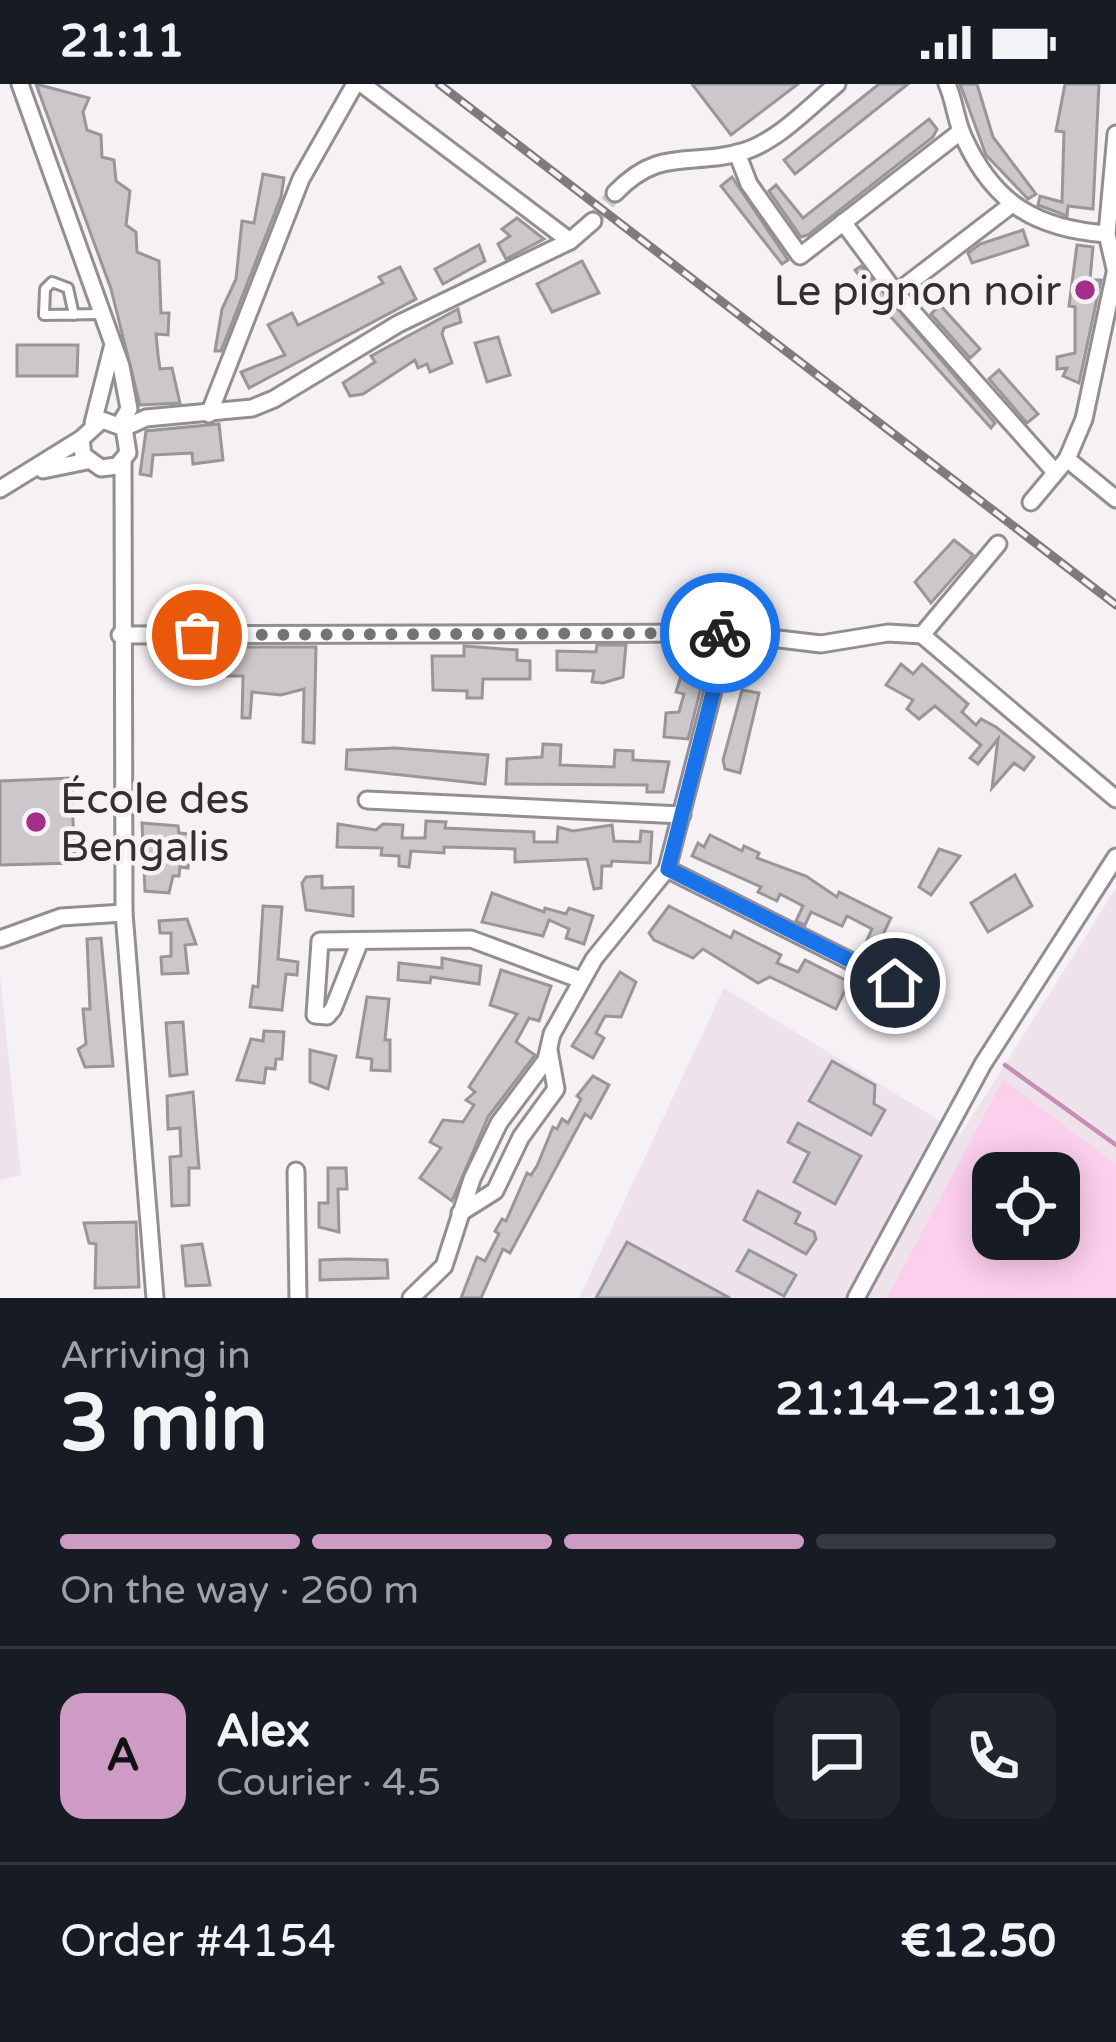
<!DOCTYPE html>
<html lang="en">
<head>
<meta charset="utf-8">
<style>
  body { margin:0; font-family:"Varela Round",sans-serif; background:#20242c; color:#f1f3f6; height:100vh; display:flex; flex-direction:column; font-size:45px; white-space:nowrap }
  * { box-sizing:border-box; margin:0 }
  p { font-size:39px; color:#9ea1a6 }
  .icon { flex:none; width:66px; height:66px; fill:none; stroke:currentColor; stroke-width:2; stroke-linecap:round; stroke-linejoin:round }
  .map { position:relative; height:1214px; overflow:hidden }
  .drawer { display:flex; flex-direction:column; background:#171b24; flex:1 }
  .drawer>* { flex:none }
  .buttons { position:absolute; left:972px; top:1068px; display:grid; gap:24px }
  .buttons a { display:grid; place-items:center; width:108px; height:108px; border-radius:24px; background:#171b24; box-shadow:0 6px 30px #0003; font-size:60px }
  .pin { position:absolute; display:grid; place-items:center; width:102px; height:102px; color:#fff; margin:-51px; border:6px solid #fff; border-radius:50%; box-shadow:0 3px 12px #0007 }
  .courier { position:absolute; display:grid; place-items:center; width:120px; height:120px; margin:-60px; border:9px solid #1a73e8; border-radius:50%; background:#fff; color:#222; box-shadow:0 3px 15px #0007 }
  .overview em { font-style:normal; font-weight:800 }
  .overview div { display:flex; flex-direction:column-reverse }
  .overview { display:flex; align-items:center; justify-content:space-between; height:204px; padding:0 60px }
  h1 { font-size:78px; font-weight:800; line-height:90px }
  .bar { display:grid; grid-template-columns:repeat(4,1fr); gap:18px 12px; align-content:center; height:144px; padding:0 60px }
  .bar i { height:15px; border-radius:9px; background:#363941 }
  .bar .on { background:#ce9bc5 }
  .bar p { grid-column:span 4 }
  .line { display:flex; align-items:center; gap:30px; padding:0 60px; border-top:3px solid #363941 }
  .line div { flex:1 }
  .round { display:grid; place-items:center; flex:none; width:126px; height:126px; border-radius:24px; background:#20242c }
  .status { display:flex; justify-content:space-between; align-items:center; height:84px; padding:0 60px; background:#171b24; direction:ltr }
  .status svg { height:33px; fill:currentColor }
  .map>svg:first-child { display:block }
  .built { fill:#efe3eb; fill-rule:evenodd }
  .green { fill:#fccfed; fill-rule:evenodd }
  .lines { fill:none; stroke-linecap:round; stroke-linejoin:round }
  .stream { stroke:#c78eb5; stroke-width:4.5 }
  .building { fill:#ccc7ca; stroke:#9a9598; stroke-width:3 }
  .street-tunnel { stroke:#cfcace; stroke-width:15; stroke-dasharray:15 8; stroke-linecap:butt }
  .lane-casing { stroke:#928e91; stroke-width:14 }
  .street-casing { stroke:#928e91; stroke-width:21 }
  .lane { stroke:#fff; stroke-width:8 }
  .street { stroke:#fff; stroke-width:15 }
  .rail-casing { stroke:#7e7b7d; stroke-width:9 }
  .rail { stroke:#f6f1f5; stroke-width:4.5; stroke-dasharray:14; stroke-linecap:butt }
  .done { stroke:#767375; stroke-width:12; stroke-dasharray:0 21.6 }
  .route { stroke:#1a73e8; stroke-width:15 }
  .poi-dot { fill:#a32f89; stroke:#f6f1f5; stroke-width:4.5 }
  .labels { text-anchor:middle; stroke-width:9; stroke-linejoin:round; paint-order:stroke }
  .poi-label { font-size:42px; fill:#312f30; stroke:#f6f1f5; text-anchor:end }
</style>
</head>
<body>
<div class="status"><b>21:11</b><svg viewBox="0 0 49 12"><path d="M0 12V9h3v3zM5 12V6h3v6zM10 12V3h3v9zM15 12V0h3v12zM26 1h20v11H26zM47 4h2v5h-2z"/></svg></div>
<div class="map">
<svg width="1116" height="1214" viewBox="0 0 1116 1214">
  <rect width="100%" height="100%" fill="#f6f1f5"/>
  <g class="built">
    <path d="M1116,804V1214H579L724,904L961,1050ZM993,1089H1059V1155H993Z"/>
    <path d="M0,891L21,1091L0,1096Z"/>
  </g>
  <path class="green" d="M1003,996L1116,1080V1214H887ZM993,1089H1059V1155H993Z"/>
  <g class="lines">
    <path class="stream" d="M1005,981L1116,1061"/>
  </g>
  <g class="building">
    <path d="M36,0L89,14L83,28L87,46L101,51L102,73L114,76L116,97L130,107L126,141L136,148L137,168L159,177L161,229H169L168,251L156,250L158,271L160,285L172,284L180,319L140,321L111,205Z"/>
    <path d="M692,0H798L731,51Z"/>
    <path d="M879,0H908L795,90L784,76Z"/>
    <path d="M960,0H977L993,53L1036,110L1028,115L986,71Z"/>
    <path d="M1065,0H1099L1093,125L1068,122L1067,132L1038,121L1040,112L1062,118L1064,48L1056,47Z"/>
    <path d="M929,35L937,45L933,53L808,151L801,153L769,107L776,101L803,134Z"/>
    <path d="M263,90L284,94L281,113L221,267H215L222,225L236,195L242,137L254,139Z"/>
    <path d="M732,93L788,176L782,180L721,102Z"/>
    <path d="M517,134L544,155L506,175L498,160L510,152L502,145Z"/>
    <path d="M1023,146L1028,161L972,179L968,169L980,160Z"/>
    <path d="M479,161L485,177L443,200L435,185Z"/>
    <path d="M1077,161L1093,163L1090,196H1101L1079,299L1063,292L1067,284L1057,285V273L1075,269V223L1069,222Z"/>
    <path d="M582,177L599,209L552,228L537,200Z"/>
    <path d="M861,182L995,339L991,344L890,232L855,186Z"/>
    <path d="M400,183L416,215L249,304L241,288L285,271L268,241L292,229L298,241L383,199L379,193Z"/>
    <path d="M940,221L980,265L970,274L931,230Z"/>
    <path d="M458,225L461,238L444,244L442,250L452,279L430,288L427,280L418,284L415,276L363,310L350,312L343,299L375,278L371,272Z"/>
    <path d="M498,253L510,291L487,298L475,259Z"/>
    <path d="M17,261H78L77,292H17Z"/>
    <path d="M999,286L1038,330L1027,339L989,295Z"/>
    <path d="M219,340L223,376L193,380L192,369L153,371L151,392L140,390L146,347Z"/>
    <path d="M954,456L973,471L931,519L915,498Z"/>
    <path d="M597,561H626L623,593L603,599L592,598L594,587L557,586V567L596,568Z"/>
    <path d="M693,561H708V576L688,655L664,653L666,629L679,628L684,610L676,608L685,580H693Z"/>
    <path d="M464,562L517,566V576L530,577V595H483L482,614H467V607L433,606L432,572H464Z"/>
    <path d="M206,563H316L314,659L303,658L304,605L281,611L252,608L250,634H242L243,592H207Z"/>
    <path d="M901,580L913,590L922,580L968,620L962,628L976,641L981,635L996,643L1034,673L1024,686L1014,679L992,704L998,655L978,680L970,674L981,661L935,622L919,635L907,625L913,616L886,601Z"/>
    <path d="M742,606L759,609L740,689L725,685L723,676Z"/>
    <path d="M543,660L561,661L560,681L614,683L615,666L633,667V676L669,678L663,708H647V701L506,700L507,675L542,673Z"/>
    <path d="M395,664L488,671L485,700L346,685L347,666Z"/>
    <path d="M71,694L75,779L0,781V697Z"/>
    <path d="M426,737L446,738L445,744L534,748V758H557L558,743L573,747L612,741L614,757L640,758L641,747L652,748L650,779L612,777L611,782H602L601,804L594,805L587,775L515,778V765L444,763V769L411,767L409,783L399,782V772L381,771L382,764L337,763L338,740L376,746L383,740L403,741L402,754H425Z"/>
    <path d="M142,739L178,742L179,749L191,750L188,784L180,783L179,792H173L169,809L145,807Z"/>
    <path d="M710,751L742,767L744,762L759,769L757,774L806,792L837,813L839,808L891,834L878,861L867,856L872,845L847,832L842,842L811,828L805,841L796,837L803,822L780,810L777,817L758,808L761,803L692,772L698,759L704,763Z"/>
    <path d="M939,765L960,772L931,811L919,803Z"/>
    <path d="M1015,791L1032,822L988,848L971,819Z"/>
    <path d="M322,792V804L353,803V832L306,826L302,799L306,793Z"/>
    <path d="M492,809L544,828L545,824L566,830L569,824L593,832L584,860L566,854L569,845L549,836L543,852L482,838Z"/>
    <path d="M263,822L282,823L278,875L298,878L297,891L286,890L282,926L250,923L253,902L258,903Z"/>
    <path d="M669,822L731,854L734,847L781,871L777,879L798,888L805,876L849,898L836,925L770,893L758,899L703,865L693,874L654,856L649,849Z"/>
    <path d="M187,835L196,860L185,861L188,889L162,890L161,873L171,872V849H160L159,837Z"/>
    <path d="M101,854L113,982L85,983L78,965L86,960L83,925H90L87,855Z"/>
    <path d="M442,874L481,882L479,900L431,893L430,899L398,896L399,879L442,884Z"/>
    <path d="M501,886L551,902L539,937L529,934L516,958L535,971L488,1033L452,1117L420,1094L441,1064L430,1058L443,1036L463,1038L474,1021L466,1016L475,1008L469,1003L517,930L490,921Z"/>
    <path d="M620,888L636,898L621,933L605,932L596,949L604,954L593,974L572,962Z"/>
    <path d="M367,913L389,915L385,956H390V987L371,986L372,975L357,973Z"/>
    <path d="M183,938L187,990L170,992L166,939Z"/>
    <path d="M264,947L284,948L282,975H276L275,985L266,984L264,999L237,996L251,955L263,957Z"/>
    <path d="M310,966L336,972L328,1005L310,998Z"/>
    <path d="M832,977L875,1001L874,1020L885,1026L871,1051L809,1017Z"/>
    <path d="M593,992L609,1001L591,1034L585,1030L510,1169L503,1165L481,1214H461L477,1173L485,1177L499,1150L495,1147L502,1135L506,1137L527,1089L531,1091L537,1082L553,1043L557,1045L562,1035L568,1039L581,1015L577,1012Z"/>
    <path d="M193,1008L199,1084H189V1121L172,1122L170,1073L181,1072L180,1044L168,1045L167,1012Z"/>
    <path d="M798,1039L861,1072L835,1120L794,1098L809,1069L788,1058Z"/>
    <path d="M328,1084H346L347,1105H338L339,1148L319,1143V1119H328Z"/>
    <path d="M758,1107L800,1129L795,1139L814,1148L816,1155L806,1170L744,1136Z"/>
    <path d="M136,1138L139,1203L95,1204L96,1160L89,1159L84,1139Z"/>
    <path d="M627,1158L730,1214H596Z"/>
    <path d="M202,1160L210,1201L186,1202L182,1162Z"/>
    <path d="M749,1166L796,1191L784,1212L737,1187Z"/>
    <path d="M346,1175L387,1176L388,1194L320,1196V1176Z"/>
  </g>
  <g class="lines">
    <path class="street-tunnel" d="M593,137L615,109"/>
    <g class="lane-casing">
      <path id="lane" d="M74,231L68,204L52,198L45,205L44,231L100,230"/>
    </g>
    <g class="street-casing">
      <g id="street">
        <path d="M20,0L121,282L129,325L120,340"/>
        <path d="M362,0L570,157"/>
        <path d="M947,0C955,18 956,38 964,54C994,120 1037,145 1107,150"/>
        <path d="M1116,50L1107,150L1116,189"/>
        <path d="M737,69L749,100L800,172L960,48"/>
        <path d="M615,109C661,61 691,84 745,67C779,56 810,22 837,0"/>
        <path d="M843,138L896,209L1055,388"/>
        <path d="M896,209L1011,121"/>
        <path d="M209,330L301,95L355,0"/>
        <path d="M93,339L112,264"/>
        <path d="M124,344L146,334L252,324L274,315L398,240L570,157L593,137"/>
        <path d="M1067,375L1116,415"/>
        <path d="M123,377L124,829L155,1214"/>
        <path d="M43,386L87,377"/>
        <path d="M0,405L81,355L102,336L124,344L128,369L117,382L101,384L83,371L81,355"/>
        <path d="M1031,418L1067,375L1084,335L1115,189"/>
        <path d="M120,551L728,549L821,560L888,549L922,551"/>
        <path d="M922,551L1116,715"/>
        <path d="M922,551L998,460"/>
        <path d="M367,716L682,731"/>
        <path d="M667,785L894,899"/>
        <path d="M0,855L61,833L124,829"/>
        <path d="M360,857L333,925L327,932L315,931L320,857L471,855L581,896"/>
        <path d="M296,1087L298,1214"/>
        <path d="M460,1129L495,1107L521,1053L556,1005L549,966"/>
        <path d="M411,1214L444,1182L472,1095L499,1039L546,976L552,950L594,875L667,785L728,549"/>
        <path d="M856,1214L983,980L1116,773"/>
      </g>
    </g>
    <use href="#lane" class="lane"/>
    <use href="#street" class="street"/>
    <g class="rail-casing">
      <path id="rail" d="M439,0L1116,521"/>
    </g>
    <use href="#rail" class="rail"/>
  </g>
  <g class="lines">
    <path class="done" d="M197,551L720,549"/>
    <path class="route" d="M720,549H728L668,785L895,899"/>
  </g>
  <g class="poi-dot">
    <circle cx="1085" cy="206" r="12"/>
    <circle cx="36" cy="738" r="12"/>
  </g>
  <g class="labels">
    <g class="poi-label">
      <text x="1061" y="221">Le pignon noir</text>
      <text x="60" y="729" text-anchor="start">École des<tspan x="60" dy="48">Bengalis</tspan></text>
    </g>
  </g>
</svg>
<div class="buttons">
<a><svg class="icon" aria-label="locate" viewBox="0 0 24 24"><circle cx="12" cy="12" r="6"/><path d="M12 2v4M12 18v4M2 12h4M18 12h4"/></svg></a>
</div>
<div class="pin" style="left:197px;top:551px;background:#ea580c"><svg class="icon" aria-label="bag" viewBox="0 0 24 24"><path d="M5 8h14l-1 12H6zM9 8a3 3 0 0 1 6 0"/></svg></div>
<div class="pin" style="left:895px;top:899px;background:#1f2937"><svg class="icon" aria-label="home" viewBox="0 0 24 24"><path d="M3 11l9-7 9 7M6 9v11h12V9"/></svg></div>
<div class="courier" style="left:720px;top:549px"><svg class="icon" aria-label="bike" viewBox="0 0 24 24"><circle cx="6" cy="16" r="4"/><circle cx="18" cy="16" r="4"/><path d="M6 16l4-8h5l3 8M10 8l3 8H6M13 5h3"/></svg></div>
</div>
<section class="drawer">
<div class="overview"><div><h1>3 min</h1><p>Arriving in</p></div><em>21:14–21:19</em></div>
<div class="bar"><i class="on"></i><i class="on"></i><i class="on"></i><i></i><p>On the way · 260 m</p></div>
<div class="line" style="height:216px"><b class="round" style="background:#ce9bc5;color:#111">A</b><div><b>Alex</b><p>Courier · 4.5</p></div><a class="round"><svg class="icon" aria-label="chat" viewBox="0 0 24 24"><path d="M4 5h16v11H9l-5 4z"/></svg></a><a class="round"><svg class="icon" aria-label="phone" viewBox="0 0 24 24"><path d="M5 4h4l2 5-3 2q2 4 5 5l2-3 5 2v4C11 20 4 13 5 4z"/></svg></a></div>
<div class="line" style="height:156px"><div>Order #4154</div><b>€12.50</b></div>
</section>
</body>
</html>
